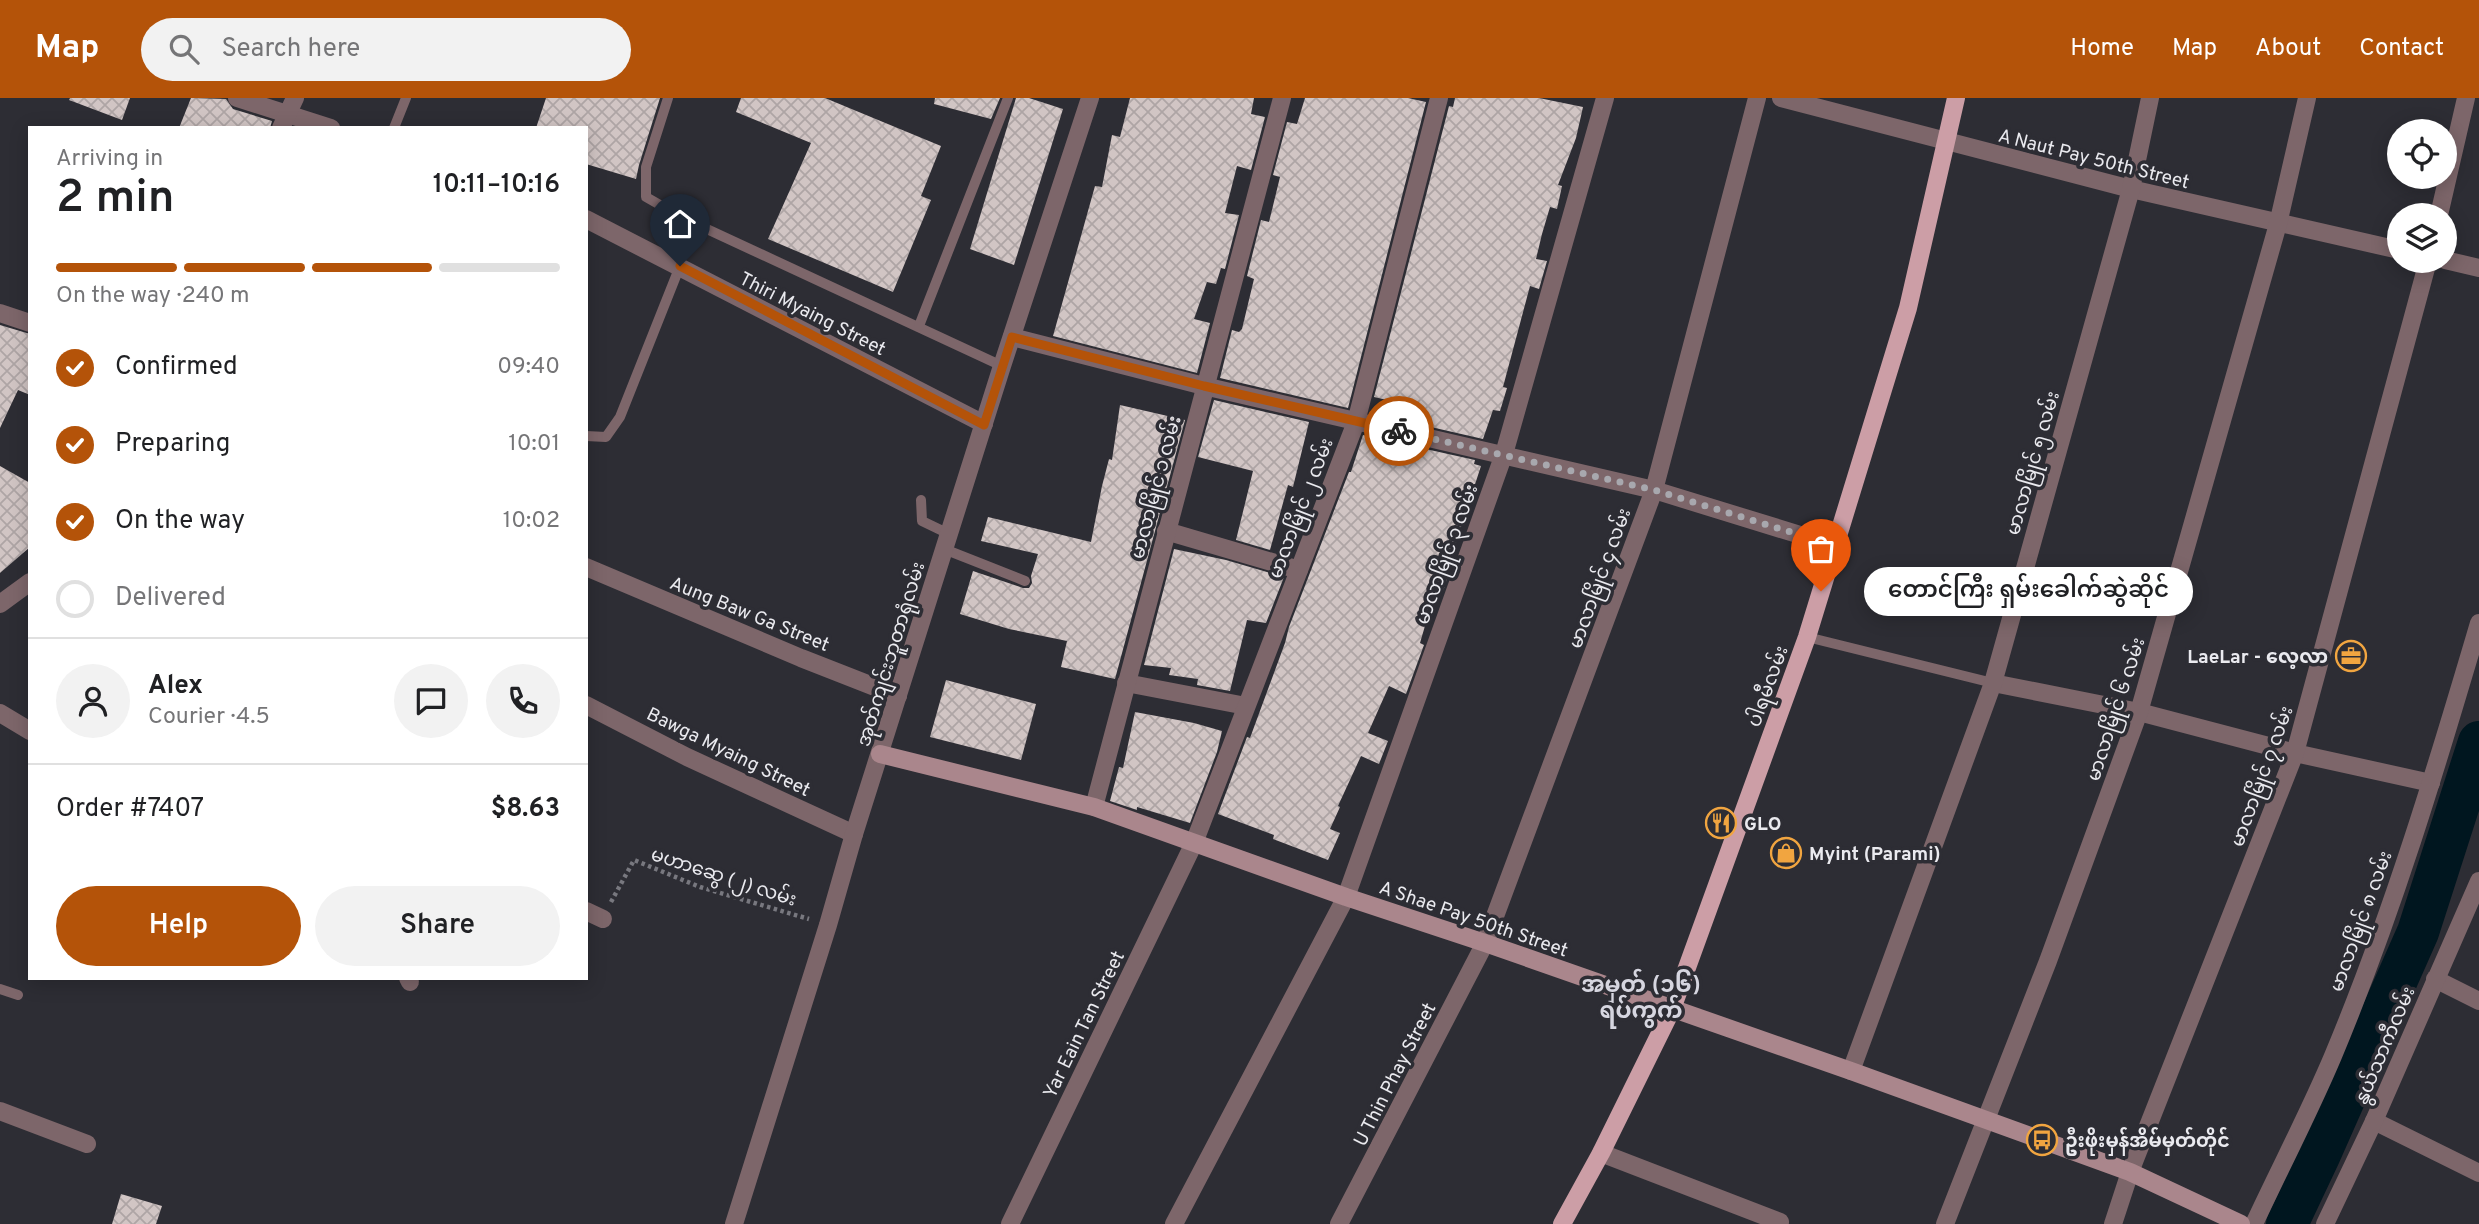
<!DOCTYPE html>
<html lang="en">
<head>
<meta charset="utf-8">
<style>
  body { margin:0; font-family:Overpass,"Noto Sans Myanmar",sans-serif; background:#f2f2f2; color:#202124; height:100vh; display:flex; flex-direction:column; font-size:26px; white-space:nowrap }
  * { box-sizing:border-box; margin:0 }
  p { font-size:23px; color:#757577 }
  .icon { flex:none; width:38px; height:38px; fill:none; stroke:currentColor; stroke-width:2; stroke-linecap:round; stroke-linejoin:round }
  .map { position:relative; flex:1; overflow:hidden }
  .drawer { position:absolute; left:28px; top:28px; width:560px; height:854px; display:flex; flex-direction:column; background:#fff; border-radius:0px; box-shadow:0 4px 18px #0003 }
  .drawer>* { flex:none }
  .controls { position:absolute; left:2387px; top:21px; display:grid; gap:14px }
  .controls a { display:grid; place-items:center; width:70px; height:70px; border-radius:50%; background:#fff; box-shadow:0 4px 18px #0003; font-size:35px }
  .pin { position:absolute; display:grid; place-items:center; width:60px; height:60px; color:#fff; margin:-72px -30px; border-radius:50% 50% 50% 0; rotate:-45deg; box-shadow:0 0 7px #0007 }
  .pin .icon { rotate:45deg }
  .courier { position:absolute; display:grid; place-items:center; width:70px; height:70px; margin:-35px; border:5px solid #b45309; border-radius:50%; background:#fff; color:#222; box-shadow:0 2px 9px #0007 }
  .bubble { position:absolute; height:49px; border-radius:24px; background:#fff; box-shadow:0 4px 18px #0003; font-size:23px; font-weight:600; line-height:49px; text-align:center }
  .summary em { font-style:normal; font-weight:600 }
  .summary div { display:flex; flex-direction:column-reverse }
  .summary { display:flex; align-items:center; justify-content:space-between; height:119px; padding:0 28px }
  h1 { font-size:46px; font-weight:600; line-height:52px }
  .bar { display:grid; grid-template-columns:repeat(4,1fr); gap:10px 7px; align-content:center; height:84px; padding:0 28px }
  .bar i { height:9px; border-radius:5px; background:#e0e0e0 }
  .bar .selected { background:#b45309 }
  .bar p { grid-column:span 4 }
  .line { display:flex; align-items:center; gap:18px; padding:0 28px; border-top:2px solid #e0e0e0 }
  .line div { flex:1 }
  .round { display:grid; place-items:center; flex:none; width:74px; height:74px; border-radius:37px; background:#f2f2f2 }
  ol { padding:0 28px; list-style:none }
  li { display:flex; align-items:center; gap:21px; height:77px }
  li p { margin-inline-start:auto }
  li .icon { padding:7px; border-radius:50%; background:#b45309; color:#fff; stroke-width:4 }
  li:last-child { color:#757577 }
  li i { width:38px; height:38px; border:4px solid #e0e0e0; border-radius:50% }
  .primary-button { display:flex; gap:14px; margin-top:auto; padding:14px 28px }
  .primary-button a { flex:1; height:80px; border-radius:42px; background:#b45309; color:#fff; font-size:28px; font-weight:600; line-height:80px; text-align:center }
  .primary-button a+a { background:#f2f2f2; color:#202124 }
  header { display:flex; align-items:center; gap:42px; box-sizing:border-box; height:98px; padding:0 35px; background:#b45309; color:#fff }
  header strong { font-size:33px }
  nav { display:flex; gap:38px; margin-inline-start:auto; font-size:24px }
  .search { width:490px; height:63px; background:#f2f2f2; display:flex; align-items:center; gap:18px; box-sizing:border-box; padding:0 24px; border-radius:38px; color:#757577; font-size:26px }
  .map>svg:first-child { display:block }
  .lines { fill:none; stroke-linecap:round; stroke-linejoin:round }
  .river { stroke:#00161f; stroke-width:42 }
  .building { fill:url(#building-cross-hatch) }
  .path { stroke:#78787f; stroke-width:4.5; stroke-dasharray:3.5 3.5; stroke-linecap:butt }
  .lane { stroke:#7d666a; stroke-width:10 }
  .street { stroke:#7d666a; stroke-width:18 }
  .secondary { stroke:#aa868c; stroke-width:18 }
  .primary { stroke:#cc9ea6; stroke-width:18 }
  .done { stroke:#a8a8ae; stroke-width:7; stroke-dasharray:0 12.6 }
  .route { stroke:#b45309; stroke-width:9 }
  .labels { text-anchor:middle; stroke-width:7; stroke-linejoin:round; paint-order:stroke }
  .street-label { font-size:19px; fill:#eaeaef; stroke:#2d2d34 }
  .poi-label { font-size:19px; font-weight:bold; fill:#eaeaef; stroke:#2d2d34; text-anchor:start }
  .quarter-label { font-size:23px; font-weight:bold; fill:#d6d6e0; stroke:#2d2d34 }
</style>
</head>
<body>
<header>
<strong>Map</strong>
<div class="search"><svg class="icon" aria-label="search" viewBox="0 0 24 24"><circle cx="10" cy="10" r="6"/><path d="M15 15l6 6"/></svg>Search here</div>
<nav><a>Home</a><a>Map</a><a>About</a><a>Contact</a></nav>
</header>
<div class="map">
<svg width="2479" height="1126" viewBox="0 0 2479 1126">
  <defs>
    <pattern id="building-cross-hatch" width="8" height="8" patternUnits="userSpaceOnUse" patternTransform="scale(1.75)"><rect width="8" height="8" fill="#d1c5c4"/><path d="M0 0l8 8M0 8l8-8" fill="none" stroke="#aea5a5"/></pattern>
  </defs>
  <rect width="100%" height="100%" fill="#2d2d34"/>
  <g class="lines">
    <path class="river" d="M2287,1126L2320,1056L2418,834L2479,644"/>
  </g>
  <g class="building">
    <path d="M70,0H130L122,22L69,2Z"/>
    <path d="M191,0L226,1L233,11L272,23L270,30H179Z"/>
    <path d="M546,0H660L639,67L636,81L586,66V30H536Z"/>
    <path d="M741,0H825L941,48L921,98L931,102L893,194L768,141L811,45L736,14Z"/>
    <path d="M935,0H1000L991,21L934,6Z"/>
    <path d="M1016,0H1029L1063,11L1014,167L970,151Z"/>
    <path d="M1130,0H1254L1251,16L1265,19L1251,72L1237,68L1225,115L1239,117L1225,171L1221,170L1216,186L1207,184L1194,221L1210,225L1197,275L1053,238L1095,88L1102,89L1112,37L1120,39Z"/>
    <path d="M1305,0H1408L1426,4L1348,310L1220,280L1232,232L1239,234L1242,231L1254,181L1247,178L1261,122L1269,124L1280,79L1273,77L1287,24L1297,26Z"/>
    <path d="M1455,0H1539L1583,9L1576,40L1558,87L1562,88L1557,111L1550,109L1542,136L1536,161L1547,163L1539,191L1530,188L1503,289L1507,290L1500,313L1493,312L1483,341L1396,321L1400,305L1374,299L1449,8L1453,9Z"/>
    <path d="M0,227L30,236V297L18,292L0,330Z"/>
    <path d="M1214,302L1309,324L1293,389L1288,387L1270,452L1236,442L1253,373L1198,359Z"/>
    <path d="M1120,307L1185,322L1115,581L1061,569L1067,543L1009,531L960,516L973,473L1023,490H1029L1032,485L1031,478L1038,456L981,443L988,419L1091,444L1102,388L1109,361L1112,362Z"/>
    <path d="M1363,337L1475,362L1474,366L1481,368L1448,469L1451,470L1443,493L1440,492L1427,521L1420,545L1424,547L1406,596L1389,588L1368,635L1388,643L1379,666L1361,658L1338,708L1340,709L1330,731L1340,735L1328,762L1273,741L1274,737L1218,716L1247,639L1250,640L1285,545L1289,529L1349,374H1351Z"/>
    <path d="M0,368L30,385V449L0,475Z"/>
    <path d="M1174,451L1226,462L1284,479L1266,525L1247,522L1230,593L1197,587L1198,581L1169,577L1171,570L1144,567Z"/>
    <path d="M946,582L1036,606L1021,662L930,639Z"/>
    <path d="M1135,614L1194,625L1222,633L1217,654L1190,725L1137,709V712L1110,703L1119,669L1123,670Z"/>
    <path d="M121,1096L162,1108L156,1126H112Z"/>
  </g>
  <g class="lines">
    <path class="path" d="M611,804L634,762L700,789L809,821"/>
    <g class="lane">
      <path d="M668,0L646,69V99L681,119L1002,268"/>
      <path d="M394,30L406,0"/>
      <path d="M919,228L1008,0"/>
      <path d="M586,338L606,339L620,319L680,168"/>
      <path d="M921,402L922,423L949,436"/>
      <path d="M944,451L1025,483"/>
      <path d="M1807,539L1993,585"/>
      <path d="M0,891L18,897"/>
    </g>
    <g class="street">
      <path d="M237,0L331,30"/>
      <path d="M1781,0L2131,91L2399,152"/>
      <path d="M281,30L295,0"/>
      <path d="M2439,117L2466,0"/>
      <path d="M586,121L984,326"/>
      <path d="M2445,162L2479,170"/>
      <path d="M0,215L30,225"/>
      <path d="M1012,239L1204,288L1654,392L1836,448"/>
      <path d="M1166,433L1299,472"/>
      <path d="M586,469L801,560L898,598"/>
      <path d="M0,506L30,484"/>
      <path d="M1126,585L1246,608"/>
      <path d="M1993,585L2139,614L2295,655L2431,685"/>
      <path d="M586,607L687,659L854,736"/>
      <path d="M0,615L30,633"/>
      <path d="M1094,709L1282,0"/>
      <path d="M586,813L603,821"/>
      <path d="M408,880L410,884"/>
      <path d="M2435,881L2479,903"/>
      <path d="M1851,973L1993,585L2131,91L2150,0"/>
      <path d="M0,1013L87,1046"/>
      <path d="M2374,1023L2479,1075"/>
      <path d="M1601,1055L1780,1124"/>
      <path d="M734,1126L828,827L854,736L1002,268L1090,0"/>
      <path d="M1010,1126L1194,745L1356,324L1439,0"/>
      <path d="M1174,1126L1346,799L1504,356L1605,0"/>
      <path d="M1339,1126L1485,845L1654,392L1757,0"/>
      <path d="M1945,1126L2048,863L2139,614L2278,126L2307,0"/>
      <path d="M2113,1126L2130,1074L2295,655L2428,163"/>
      <path d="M2254,1126C2280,1070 2309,1015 2333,958C2392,817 2436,671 2479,525"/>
      <path d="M2325,1126L2374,1023L2479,783"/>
    </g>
    <path class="secondary" d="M880,656L1094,709L1346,799L1485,845L1851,973L2130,1074L2241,1126"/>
    <path class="primary" d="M1562,1126L1601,1055L1672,911L1807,539L1908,210L1956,0"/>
  </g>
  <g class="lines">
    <path class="done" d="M1399,333L1654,392L1836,448L1821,493"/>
    <path class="route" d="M680,168L984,327L1012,239L1204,288L1399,333"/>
  </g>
  <defs>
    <g id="office-ring" transform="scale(1.575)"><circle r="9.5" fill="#2d2d34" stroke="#f1a540" stroke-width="1.5"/><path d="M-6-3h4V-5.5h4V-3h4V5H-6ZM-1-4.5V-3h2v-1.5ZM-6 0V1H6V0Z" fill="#f1a540"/></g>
    <g id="restaurant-ring" transform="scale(1.575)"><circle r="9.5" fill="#2d2d34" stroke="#f1a540" stroke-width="1.5"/><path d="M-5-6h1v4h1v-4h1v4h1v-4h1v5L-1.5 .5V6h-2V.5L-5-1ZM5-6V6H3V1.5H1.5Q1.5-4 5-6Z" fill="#f1a540"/></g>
    <g id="shop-ring" transform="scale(1.575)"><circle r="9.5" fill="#2d2d34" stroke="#f1a540" stroke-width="1.5"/><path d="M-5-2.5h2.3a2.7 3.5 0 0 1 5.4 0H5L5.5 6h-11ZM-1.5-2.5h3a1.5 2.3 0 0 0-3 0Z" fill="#f1a540"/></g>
    <g id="bus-ring" transform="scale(1.575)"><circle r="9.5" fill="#2d2d34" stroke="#f1a540" stroke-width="1.5"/><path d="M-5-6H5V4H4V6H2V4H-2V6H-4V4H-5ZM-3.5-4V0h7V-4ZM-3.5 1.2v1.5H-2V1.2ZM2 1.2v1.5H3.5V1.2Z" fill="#f1a540"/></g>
  </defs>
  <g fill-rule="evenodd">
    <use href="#office-ring" x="2351" y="558"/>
    <use href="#restaurant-ring" x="1721" y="725"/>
    <use href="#shop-ring" x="1786" y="755"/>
    <use href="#bus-ring" x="2042" y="1042"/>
  </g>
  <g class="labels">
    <g class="street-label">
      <text transform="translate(2094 60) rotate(14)" y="7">A Naut Pay 50th Street</text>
      <text transform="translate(813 215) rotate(27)" y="7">Thiri Myaing Street</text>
      <text transform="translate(2032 365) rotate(-74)" y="7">မာလာမြိုင် ၅ လမ်း</text>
      <text transform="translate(1155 389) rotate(-75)" y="7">မာလာမြိုင် ၁ လမ်း</text>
      <text transform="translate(1300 410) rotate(-69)" y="7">မာလာမြိုင် ၂ လမ်း</text>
      <text transform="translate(1446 456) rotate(-70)" y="7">မာလာမြိုင် ၃ လမ်း</text>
      <text transform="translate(1599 480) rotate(-70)" y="7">မာလာမြိုင် ၄ လမ်း</text>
      <text transform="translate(750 515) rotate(22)" y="7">Aung Baw Ga Street</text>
      <text transform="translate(890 556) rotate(-73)" y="7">အုတ်ကျင်းဘူတာရုံလမ်း</text>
      <text transform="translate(1767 588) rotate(-70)" y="7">ပါရမီလမ်း</text>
      <text transform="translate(2115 611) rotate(-72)" y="7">မာလာမြိုင် ၆ လမ်း</text>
      <text transform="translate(729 653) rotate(26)" y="7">Bawga Myaing Street</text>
      <text transform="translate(2261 678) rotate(-70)" y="7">မာလာမြိုင် ၇ လမ်း</text>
      <text transform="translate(724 778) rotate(18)" y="7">မဟာဆွေ (၂) လမ်း</text>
      <text transform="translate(1474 820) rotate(19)" y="7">A Shae Pay 50th Street</text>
      <text transform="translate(2360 823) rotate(-70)" y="7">မာလာမြိုင် ၈ လမ်း</text>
      <text transform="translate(1083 926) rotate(-64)" y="7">Yar Eain Tan Street</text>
      <text transform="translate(2384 947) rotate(-67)" y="7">နွယ်သာကီလမ်း</text>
      <text transform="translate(1394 976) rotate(-63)" y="7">U Thin Phay Street</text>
    </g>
    <g class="poi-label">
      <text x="2328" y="565" text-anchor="end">LaeLar - လေ့လာ</text>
      <text x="1744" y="732">GLO</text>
      <text x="1809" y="762">Myint (Parami)</text>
      <text x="2065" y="1049">ဦးဖိုးမှန်အိမ်မှတ်တိုင်</text>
    </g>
    <g class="quarter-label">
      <text x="1641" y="894">အမှတ် (၁၆)<tspan x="1641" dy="26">ရပ်ကွက်</tspan></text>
    </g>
  </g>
</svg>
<div class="controls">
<a><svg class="icon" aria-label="locate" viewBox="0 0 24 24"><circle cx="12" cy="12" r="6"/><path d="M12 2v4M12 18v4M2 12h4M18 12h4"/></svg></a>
<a><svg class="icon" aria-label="layers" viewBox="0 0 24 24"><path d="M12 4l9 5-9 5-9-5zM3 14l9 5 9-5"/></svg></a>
</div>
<div class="pin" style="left:1821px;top:493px;background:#ea580c"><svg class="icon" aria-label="bag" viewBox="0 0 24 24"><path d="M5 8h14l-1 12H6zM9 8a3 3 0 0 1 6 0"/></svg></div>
<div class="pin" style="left:680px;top:168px;background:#1f2937"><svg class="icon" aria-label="home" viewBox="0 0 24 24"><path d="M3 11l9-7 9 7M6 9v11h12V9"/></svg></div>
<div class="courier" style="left:1399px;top:333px"><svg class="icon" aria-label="bike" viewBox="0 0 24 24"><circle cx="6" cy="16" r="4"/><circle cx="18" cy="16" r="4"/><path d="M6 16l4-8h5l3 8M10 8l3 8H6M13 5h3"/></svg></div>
<div class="bubble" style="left:1864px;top:469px;width:329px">တောင်ကြီး ရှမ်းခေါက်ဆွဲဆိုင်</div>
<section class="drawer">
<div class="summary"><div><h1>2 min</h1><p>Arriving in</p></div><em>10:11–10:16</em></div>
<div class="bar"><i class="selected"></i><i class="selected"></i><i class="selected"></i><i></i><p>On the way · 240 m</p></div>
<ol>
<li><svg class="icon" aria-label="check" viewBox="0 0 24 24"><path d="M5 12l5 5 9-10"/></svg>Confirmed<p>09:40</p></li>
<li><svg class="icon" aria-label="check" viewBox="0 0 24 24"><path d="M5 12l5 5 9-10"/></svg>Preparing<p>10:01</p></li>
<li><svg class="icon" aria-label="check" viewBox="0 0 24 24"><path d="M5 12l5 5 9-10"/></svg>On the way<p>10:02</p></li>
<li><i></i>Delivered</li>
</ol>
<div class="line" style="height:126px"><a class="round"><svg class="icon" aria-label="person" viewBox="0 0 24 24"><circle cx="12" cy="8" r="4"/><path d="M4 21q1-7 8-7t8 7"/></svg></a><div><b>Alex</b><p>Courier · 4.5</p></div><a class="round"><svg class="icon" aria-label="chat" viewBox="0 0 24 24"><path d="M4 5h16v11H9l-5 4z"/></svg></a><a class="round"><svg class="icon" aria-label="phone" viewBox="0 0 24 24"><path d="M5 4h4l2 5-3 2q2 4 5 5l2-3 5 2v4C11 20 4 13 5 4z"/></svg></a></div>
<div class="line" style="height:91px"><div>Order #7407</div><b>$8.63</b></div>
<div class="primary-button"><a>Help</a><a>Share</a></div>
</section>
</div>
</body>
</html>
